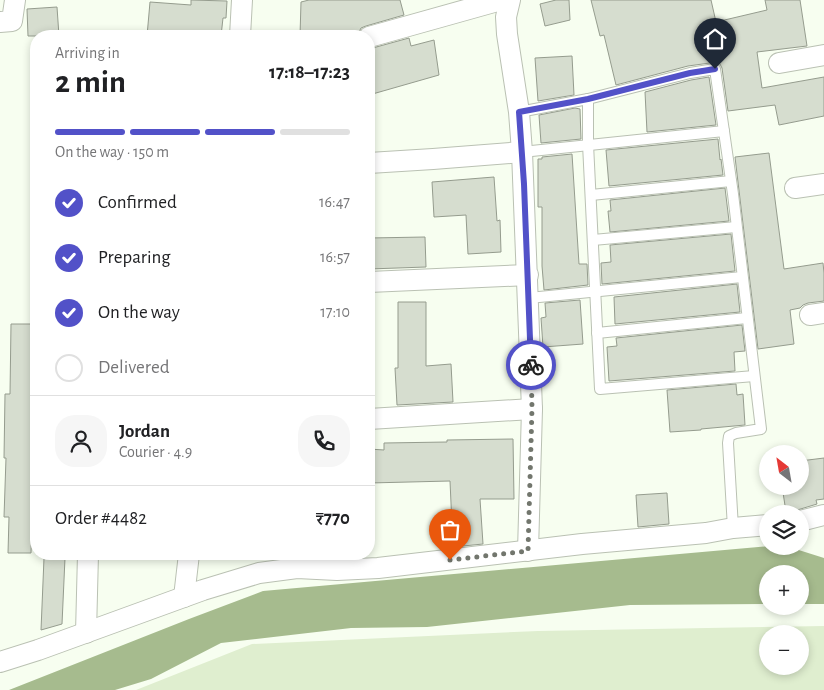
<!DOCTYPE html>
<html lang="en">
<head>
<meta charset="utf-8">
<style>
  body { margin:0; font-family:"Alegreya Sans",sans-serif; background:#f6f6f6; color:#202124; height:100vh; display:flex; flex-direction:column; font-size:19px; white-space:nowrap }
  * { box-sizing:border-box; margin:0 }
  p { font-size:16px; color:#757577 }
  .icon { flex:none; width:28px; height:28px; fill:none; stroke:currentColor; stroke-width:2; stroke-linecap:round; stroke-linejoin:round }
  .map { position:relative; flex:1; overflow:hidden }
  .drawer { position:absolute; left:30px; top:30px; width:345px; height:530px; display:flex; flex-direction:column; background:#fff; border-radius:20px; box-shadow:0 2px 8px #0003 }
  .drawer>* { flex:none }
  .needle { width:32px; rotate:329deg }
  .controls { position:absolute; left:759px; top:445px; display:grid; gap:10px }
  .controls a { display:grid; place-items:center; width:50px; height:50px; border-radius:50%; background:#fff; box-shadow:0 2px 8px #0003; font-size:25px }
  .pin { position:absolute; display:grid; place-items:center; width:42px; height:42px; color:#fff; margin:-51px -21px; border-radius:50% 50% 50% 0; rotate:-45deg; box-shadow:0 0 5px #0007 }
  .pin .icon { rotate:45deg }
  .courier { position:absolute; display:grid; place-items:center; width:50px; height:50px; margin:-25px; border:4px solid #5251c8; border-radius:50%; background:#fff; color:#222; box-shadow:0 1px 6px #0007 }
  .head em { font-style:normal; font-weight:700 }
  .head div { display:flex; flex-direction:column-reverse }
  .head { display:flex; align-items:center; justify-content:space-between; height:85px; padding:0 25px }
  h1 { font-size:32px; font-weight:700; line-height:38px }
  .bar { display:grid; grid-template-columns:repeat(4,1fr); gap:8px 5px; align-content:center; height:60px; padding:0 25px }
  .bar i { height:6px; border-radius:4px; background:#e0e0e0 }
  .bar .selected { background:#5251c8 }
  .bar p { grid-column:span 4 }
  .line { display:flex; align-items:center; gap:12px; padding:0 25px; border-top:1px solid #e0e0e0 }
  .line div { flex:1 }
  .round { display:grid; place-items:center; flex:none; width:52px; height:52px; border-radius:20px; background:#f6f6f6 }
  ol { padding:0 25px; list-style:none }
  li { display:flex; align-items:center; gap:15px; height:55px }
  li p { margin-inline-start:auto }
  li .icon { padding:5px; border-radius:50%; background:#5251c8; color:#fff; stroke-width:4 }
  li:last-child { color:#757577 }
  li i { width:28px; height:28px; border:2px solid #e0e0e0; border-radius:50% }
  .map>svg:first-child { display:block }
  .green { fill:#dfeecf; fill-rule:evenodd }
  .water { fill:#a6bb8e }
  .building { fill:#d6ddcf; stroke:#959c8e }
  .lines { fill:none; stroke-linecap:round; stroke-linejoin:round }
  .service-casing { stroke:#bac1b3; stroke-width:12 }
  .minor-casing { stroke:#bac1b3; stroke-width:22 }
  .service { stroke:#fff; stroke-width:10 }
  .minor { stroke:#fff; stroke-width:20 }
  .done { stroke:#72766d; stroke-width:5; stroke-dasharray:0 9 }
  .route { stroke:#5251c8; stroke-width:6 }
</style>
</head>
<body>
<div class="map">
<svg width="824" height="690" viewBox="0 0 824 690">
  <rect width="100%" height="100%" fill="#f7fef0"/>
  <path class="green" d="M824,626V690H136L252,644L538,631ZM768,634H800V666H768Z"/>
  <path class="water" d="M771,546H786L824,558V604H800V574H768L767,604L630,605L427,627L351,628L221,643L151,679L115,690H9L189,619L263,591Z"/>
  <g class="building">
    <path d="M191,0L227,1L226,18H223L221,36H147L150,2L191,5Z"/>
    <path d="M309,0H400L404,15L366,26L361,28L358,34L346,36H300L301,2Z"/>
    <path d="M556,0H569L570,20L545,26L540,4Z"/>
    <path d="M591,0H711L716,22L767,10L765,0H800L807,46L757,52L762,88L824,77V116L779,125L775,105L728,111L722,68L720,64L717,62L688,66L616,85L604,35L600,36Z"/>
    <path d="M57,7L59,36H28L27,9Z"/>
    <path d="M409,38L411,46L434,40L439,75L369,95V49Z"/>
    <path d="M572,56L574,95L538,101L535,58Z"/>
    <path d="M709,77L716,125L647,132L645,92L691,80Z"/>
    <path d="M575,108L580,109L581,139L541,143L539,115Z"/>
    <path d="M718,139L720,160L721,159L723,175L609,186L606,150Z"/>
    <path d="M769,153L784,269L823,263L824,273V301L808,303L803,305L800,308L790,310L794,344L758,349L735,157Z"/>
    <path d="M572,154L579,264H587L588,285L544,290L542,266V207H538V159H542V157Z"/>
    <path d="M494,177L497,221L500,220L501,252L468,254L466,215L434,217L432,182Z"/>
    <path d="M725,188L729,221L610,232L608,211H611L610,200Z"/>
    <path d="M731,234L735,271L602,284L601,263L611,262L610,245Z"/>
    <path d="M425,237L426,267L369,269V238Z"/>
    <path d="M737,284L740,312L615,324L614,297Z"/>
    <path d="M580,300L583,344L543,347L541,318L546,317L545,303Z"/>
    <path d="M398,302H426V366L451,364L453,402L397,405L395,368H398Z"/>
    <path d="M11,324H36V390L31,553H8L9,517H4L6,458H4L5,394H10Z"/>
    <path d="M742,325L745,351L734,352L735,371L609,381L607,347L617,346L616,338Z"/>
    <path d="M736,384L737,395L743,394L745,425L701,429V430L670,432L667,390Z"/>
    <path d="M513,439L514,499H480L483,544L453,547L450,481L369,483V449L384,450V443L447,442V440Z"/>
    <path d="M824,458V499L816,500L817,504L794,511L786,512L782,486H800V461Z"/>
    <path d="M667,493L669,524L638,527L636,495Z"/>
    <path d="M44,558H65L62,624L41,630Z"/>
  </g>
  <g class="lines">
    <g class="service-casing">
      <g id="service">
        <path d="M588,99V144L600,389L754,376"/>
        <path d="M519,112L588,99L690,73L715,69L733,194L761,429L736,433L729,436L728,443L733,528"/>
        <path d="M522,152L724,131"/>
        <path d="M591,195L731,181"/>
        <path d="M593,240L736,227"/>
        <path d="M529,298L742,277"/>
        <path d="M597,333L747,318"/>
      </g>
    </g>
    <g class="minor-casing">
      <g id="minor">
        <path d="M510,0L506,17L507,34L519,112L522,152L532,409L528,551"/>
        <path d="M0,22L12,21L15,0"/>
        <path d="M240,36L242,0"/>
        <path d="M369,37L501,0"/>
        <path d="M779,63L824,55"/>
        <path d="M369,163L433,159L522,152"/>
        <path d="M795,188L824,184"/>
        <path d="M369,282L528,275"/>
        <path d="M810,315L824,313"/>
        <path d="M369,419L532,409"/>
        <path d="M800,521L824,515"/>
        <path d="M184,597L189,554"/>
        <path d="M86,633L88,554"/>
        <path d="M0,662L38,650L203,590L259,573L297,568L337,570L378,568L582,544L706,533L733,528L768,525"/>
      </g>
    </g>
    <use href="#service" class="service"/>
    <use href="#minor" class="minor"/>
  </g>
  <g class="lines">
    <path class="done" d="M450,560L528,551L532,408L531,365"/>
    <path class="route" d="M531,365L524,184L519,112L588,99L690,73L715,69"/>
  </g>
</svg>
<div class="controls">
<a><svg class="needle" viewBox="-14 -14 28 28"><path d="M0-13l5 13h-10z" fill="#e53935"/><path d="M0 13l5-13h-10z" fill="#757577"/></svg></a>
<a><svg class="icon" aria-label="layers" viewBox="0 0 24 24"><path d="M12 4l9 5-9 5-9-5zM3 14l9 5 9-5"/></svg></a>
<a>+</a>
<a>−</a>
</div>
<div class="pin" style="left:450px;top:560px;background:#ea580c"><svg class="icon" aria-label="bag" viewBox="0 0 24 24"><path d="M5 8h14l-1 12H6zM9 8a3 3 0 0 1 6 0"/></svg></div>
<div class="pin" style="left:715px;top:69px;background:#1f2937"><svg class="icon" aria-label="home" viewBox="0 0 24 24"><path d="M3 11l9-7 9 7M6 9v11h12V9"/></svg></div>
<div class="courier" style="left:531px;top:365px"><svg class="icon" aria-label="bike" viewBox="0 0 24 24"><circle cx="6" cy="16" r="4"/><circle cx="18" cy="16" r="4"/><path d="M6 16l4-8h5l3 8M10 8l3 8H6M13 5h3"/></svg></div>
<section class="drawer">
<div class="head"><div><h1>2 min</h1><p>Arriving in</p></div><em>17:18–17:23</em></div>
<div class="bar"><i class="selected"></i><i class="selected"></i><i class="selected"></i><i></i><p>On the way · 150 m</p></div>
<ol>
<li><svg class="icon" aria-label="check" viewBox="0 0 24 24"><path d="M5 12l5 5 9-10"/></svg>Confirmed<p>16:47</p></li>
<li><svg class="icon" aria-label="check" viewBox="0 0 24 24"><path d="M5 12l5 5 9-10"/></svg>Preparing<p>16:57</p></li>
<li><svg class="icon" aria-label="check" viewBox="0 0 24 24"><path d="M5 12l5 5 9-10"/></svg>On the way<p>17:10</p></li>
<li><i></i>Delivered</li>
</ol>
<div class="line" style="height:90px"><a class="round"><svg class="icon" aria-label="person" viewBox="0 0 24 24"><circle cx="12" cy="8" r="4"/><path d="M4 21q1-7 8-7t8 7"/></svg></a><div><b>Jordan</b><p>Courier · 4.9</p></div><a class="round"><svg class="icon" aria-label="phone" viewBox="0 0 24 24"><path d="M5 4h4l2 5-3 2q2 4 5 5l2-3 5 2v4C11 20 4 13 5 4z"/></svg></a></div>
<div class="line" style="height:65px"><div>Order #4482</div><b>₹770</b></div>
</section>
</div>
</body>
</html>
